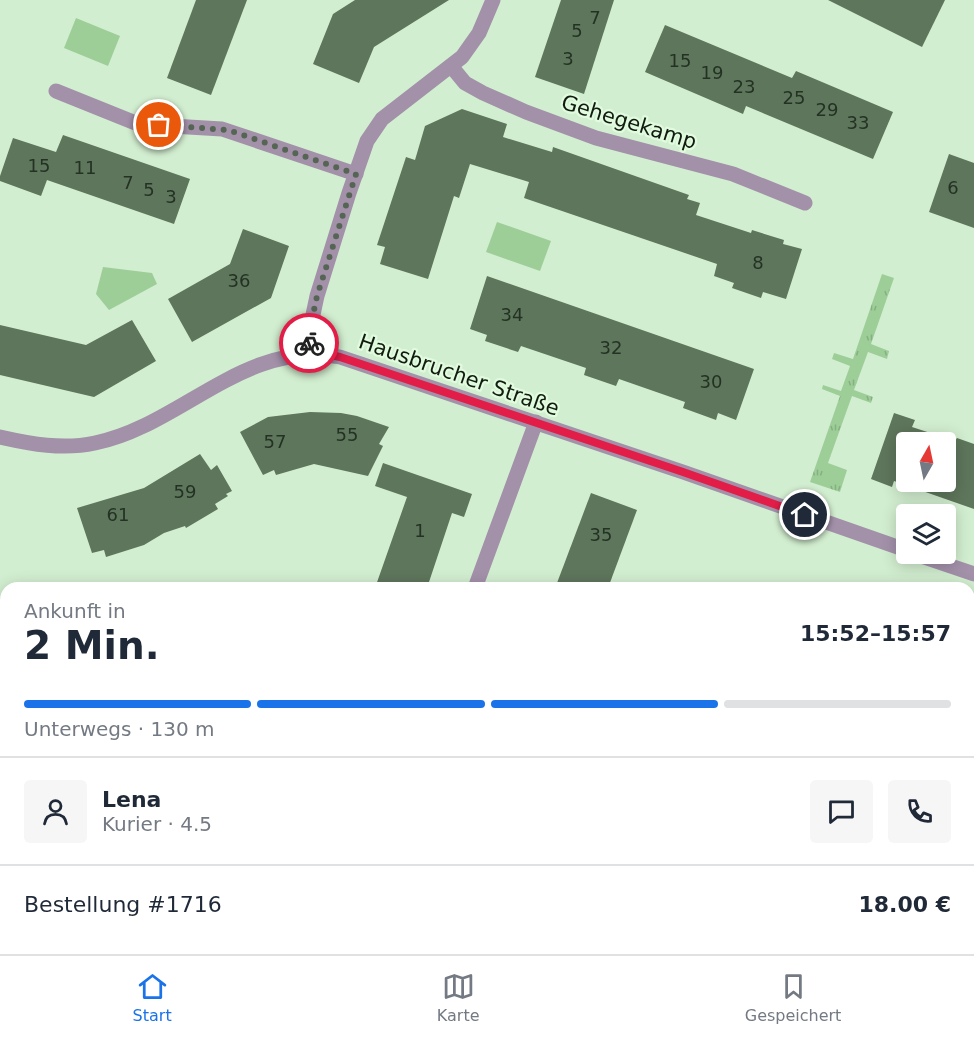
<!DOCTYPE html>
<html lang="de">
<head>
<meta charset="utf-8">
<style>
  body { margin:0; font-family:"DejaVu Sans",sans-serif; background:#f6f6f7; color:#1f2937; height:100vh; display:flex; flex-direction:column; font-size:22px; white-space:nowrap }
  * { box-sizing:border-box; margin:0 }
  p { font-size:20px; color:#747a83 }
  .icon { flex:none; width:33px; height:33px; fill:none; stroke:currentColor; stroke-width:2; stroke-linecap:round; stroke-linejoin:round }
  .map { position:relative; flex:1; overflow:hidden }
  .details { position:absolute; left:0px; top:582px; width:975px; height:372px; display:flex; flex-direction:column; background:#fff; border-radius:18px 18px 0 0; box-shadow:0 3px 15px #0003 }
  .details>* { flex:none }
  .needle { width:39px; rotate:9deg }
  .controls { position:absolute; left:896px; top:432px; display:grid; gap:12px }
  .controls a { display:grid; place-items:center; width:60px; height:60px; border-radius:6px; background:#fff; box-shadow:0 3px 15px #0003; font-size:30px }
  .pin { position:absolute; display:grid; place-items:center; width:51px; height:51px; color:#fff; margin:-26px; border:3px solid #fff; border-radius:50%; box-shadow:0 2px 6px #0007 }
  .courier { position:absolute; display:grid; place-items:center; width:60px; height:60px; margin:-30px; border:4px solid #e11d48; border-radius:50%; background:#fff; color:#222; box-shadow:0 2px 8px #0007 }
  .overview em { font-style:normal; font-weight:700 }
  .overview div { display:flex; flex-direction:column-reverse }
  .overview { display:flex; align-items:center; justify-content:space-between; height:102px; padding:0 24px }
  h1 { font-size:39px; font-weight:700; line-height:45px }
  .bar { display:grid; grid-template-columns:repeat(4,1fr); gap:9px 6px; align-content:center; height:72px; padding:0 24px }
  .bar i { height:8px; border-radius:4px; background:#e0e1e3 }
  .bar .selected { background:#1a73e8 }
  .bar p { grid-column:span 4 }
  .line { display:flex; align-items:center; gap:15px; padding:0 24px; border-top:2px solid #e0e1e3 }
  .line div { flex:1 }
  .round { display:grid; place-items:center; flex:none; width:63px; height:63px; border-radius:6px; background:#f6f6f7 }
  .dock { display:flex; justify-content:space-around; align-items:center; height:84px; border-top:2px solid #e0e1e3; background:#fff; font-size:16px; color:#747a83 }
  .dock a { display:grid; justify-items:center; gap:3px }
  .dock .selected { color:#1a73e8 }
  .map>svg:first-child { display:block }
  .grass { fill:url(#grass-tufts) }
  .park { fill:#9dce98 }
  .building { fill:#5e765c; fill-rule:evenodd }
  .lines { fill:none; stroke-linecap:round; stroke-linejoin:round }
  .service { stroke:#a391aa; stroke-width:15 }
  .minor { stroke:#a391aa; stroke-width:15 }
  .done { stroke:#556553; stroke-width:6; stroke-dasharray:0 10.8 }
  .route { stroke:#e11d48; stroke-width:8 }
  .labels { text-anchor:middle; stroke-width:4.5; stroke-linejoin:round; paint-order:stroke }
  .number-label { font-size:18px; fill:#243223 }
  .street-label { font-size:21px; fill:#111b10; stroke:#e0fbdd }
</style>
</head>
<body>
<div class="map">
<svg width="974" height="954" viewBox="0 0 974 954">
  <defs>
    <pattern id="grass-tufts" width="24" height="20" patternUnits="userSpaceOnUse" patternTransform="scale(1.5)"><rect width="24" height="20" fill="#9dce98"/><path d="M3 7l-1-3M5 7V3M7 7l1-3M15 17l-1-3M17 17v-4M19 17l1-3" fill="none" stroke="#86b082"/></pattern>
  </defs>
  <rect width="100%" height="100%" fill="#d2eed0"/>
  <path class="grass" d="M882,274L894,278L871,344L889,351L887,359L868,352L854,390L873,397L871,403L852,396L828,463L847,470L840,492L810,482L840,396L822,389L823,385L841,391L850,366L832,359L834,353L853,359Z"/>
  <g class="park">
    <path d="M76,18L120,36L108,66L64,48Z"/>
    <path d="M497,222L551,241L540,271L486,252Z"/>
    <path d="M103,267L152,273L157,284L109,310L96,294Z"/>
    <path d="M0,788H6V849L0,848Z"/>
  </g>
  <g class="building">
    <path d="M196,0H247L211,95L167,78Z"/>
    <path d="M355,0H449L374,47L359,83L313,64L333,14Z"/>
    <path d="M561,0H614L584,94L535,77Z"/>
    <path d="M828,0H945L922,47Z"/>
    <path d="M665,25L792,78L796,71L893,112L873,159L746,106L743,114L645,72Z"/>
    <path d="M462,109L507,124L503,137L552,152L553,147L689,195L687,199L700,203L696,215L751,233L752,230L784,240L783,244L802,249L786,299L763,292L761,298L732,288L734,283L714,276L717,264L524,198L529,182L470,164L459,198L454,196L428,279L380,264L385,247L377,245L406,157L415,160L425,126Z"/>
    <path d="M63,135L190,179L174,224L47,180L41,196L0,181V176L13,138L56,152Z"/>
    <path d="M949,154L974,163V228L929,212Z"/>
    <path d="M243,229L289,246L271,298L192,342L168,299L230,264Z"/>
    <path d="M487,276L754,369L736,420L718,413L716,420L683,408L685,402L619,379L616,386L584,375L586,368L521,346L518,352L485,341L487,335L470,329Z"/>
    <path d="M132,320L156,361L94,397L0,375V325L86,345Z"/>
    <path d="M310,412L341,413L357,416L389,427L379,444L383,446L368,476L314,464L276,475L274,470L263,475L240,432L268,417Z"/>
    <path d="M894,413L915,420L912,427L955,441L957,438L974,444V509L894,481L892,487L871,479ZM906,442H945V482H906Z"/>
    <path d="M200,454L211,470L217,465L232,491L226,494L228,496L215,504L218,509L186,528L185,526L164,533L144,545L106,557L104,550L92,553L77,508L144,488Z"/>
    <path d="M383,463L472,494L464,517L452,513L427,588H375L407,497L375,486Z"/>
    <path d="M591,493L637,510L608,588H571L557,583Z"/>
  </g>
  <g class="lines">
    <path class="service" d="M0,682L6,684"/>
    <g class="minor">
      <path d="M451,66L465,83L483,93L526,112L596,138L733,174L805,203"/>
      <path d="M56,91L138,124L222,129L356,174"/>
      <path d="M309,354L311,324L317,296L349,193L367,141L382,119L462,57L479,33L493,0"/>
      <path d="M0,437C31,444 63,450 95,443C180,426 245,339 340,357L683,472L906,550"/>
      <path d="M915,554L974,574"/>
      <path d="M475,588L536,422"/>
      <path d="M969,928L974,927"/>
      <path d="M162,954V948"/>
      <path d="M764,954L811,948"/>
    </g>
  </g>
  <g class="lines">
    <path class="done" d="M159,125L228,130L356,174L317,296L311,324L309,343"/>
    <path class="route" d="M309,343V354H326L340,357L683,472L805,515"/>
  </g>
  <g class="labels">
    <g class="number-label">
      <text x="595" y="24">7</text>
      <text x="577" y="37">5</text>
      <text x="568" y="65">3</text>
      <text x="680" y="67">15</text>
      <text x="712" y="79">19</text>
      <text x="744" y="93">23</text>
      <text x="794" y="104">25</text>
      <text x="827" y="116">29</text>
      <text x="858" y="129">33</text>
      <text x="39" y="172">15</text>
      <text x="85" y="174">11</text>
      <text x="128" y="189">7</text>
      <text x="953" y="194">6</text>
      <text x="149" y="196">5</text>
      <text x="171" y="203">3</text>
      <text x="758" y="269">8</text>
      <text x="239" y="287">36</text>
      <text x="512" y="321">34</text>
      <text x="611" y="354">32</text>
      <text x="711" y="388">30</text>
      <text x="347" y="441">55</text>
      <text x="275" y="448">57</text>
      <text x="185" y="498">59</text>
      <text x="118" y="521">61</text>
      <text x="420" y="537">1</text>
      <text x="601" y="541">35</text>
    </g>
    <g class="street-label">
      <text transform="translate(629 122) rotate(17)" y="7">Gehegekamp</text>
      <text transform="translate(459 375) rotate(19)" y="7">Hausbrucher Straße</text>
    </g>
  </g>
</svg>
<div class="controls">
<a><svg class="needle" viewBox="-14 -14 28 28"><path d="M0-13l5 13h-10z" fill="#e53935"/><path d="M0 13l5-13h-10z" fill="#747a83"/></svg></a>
<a><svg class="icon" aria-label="layers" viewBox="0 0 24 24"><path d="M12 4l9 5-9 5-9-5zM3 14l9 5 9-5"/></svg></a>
</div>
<div class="pin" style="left:159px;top:125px;background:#ea580c"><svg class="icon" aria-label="bag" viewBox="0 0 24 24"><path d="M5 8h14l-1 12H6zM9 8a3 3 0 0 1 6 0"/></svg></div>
<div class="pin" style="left:805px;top:515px;background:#1f2937"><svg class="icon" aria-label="home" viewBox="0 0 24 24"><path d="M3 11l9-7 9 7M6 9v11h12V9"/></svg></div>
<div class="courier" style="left:309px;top:343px"><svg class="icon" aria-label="bike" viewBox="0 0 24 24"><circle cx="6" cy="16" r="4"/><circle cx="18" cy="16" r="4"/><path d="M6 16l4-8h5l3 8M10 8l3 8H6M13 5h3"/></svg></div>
<section class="details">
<div class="overview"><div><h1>2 Min.</h1><p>Ankunft in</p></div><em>15:52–15:57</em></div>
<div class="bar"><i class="selected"></i><i class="selected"></i><i class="selected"></i><i></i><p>Unterwegs · 130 m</p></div>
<div class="line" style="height:108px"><a class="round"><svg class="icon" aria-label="person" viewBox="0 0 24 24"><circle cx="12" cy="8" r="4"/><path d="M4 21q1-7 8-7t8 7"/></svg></a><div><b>Lena</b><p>Kurier · 4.5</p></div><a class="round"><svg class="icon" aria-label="chat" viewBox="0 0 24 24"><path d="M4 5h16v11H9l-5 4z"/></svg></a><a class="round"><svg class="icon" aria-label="phone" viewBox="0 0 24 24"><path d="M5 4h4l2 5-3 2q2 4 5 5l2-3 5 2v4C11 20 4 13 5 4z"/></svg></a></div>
<div class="line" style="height:78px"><div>Bestellung #1716</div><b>18.00 €</b></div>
</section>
</div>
<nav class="dock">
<a class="selected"><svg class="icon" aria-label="home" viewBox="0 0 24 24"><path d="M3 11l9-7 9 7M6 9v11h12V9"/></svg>Start</a>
<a><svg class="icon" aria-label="map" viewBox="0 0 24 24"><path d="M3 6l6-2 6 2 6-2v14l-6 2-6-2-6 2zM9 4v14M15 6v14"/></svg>Karte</a>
<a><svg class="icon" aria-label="saved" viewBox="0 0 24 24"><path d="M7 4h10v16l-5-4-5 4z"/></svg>Gespeichert</a>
</nav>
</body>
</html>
